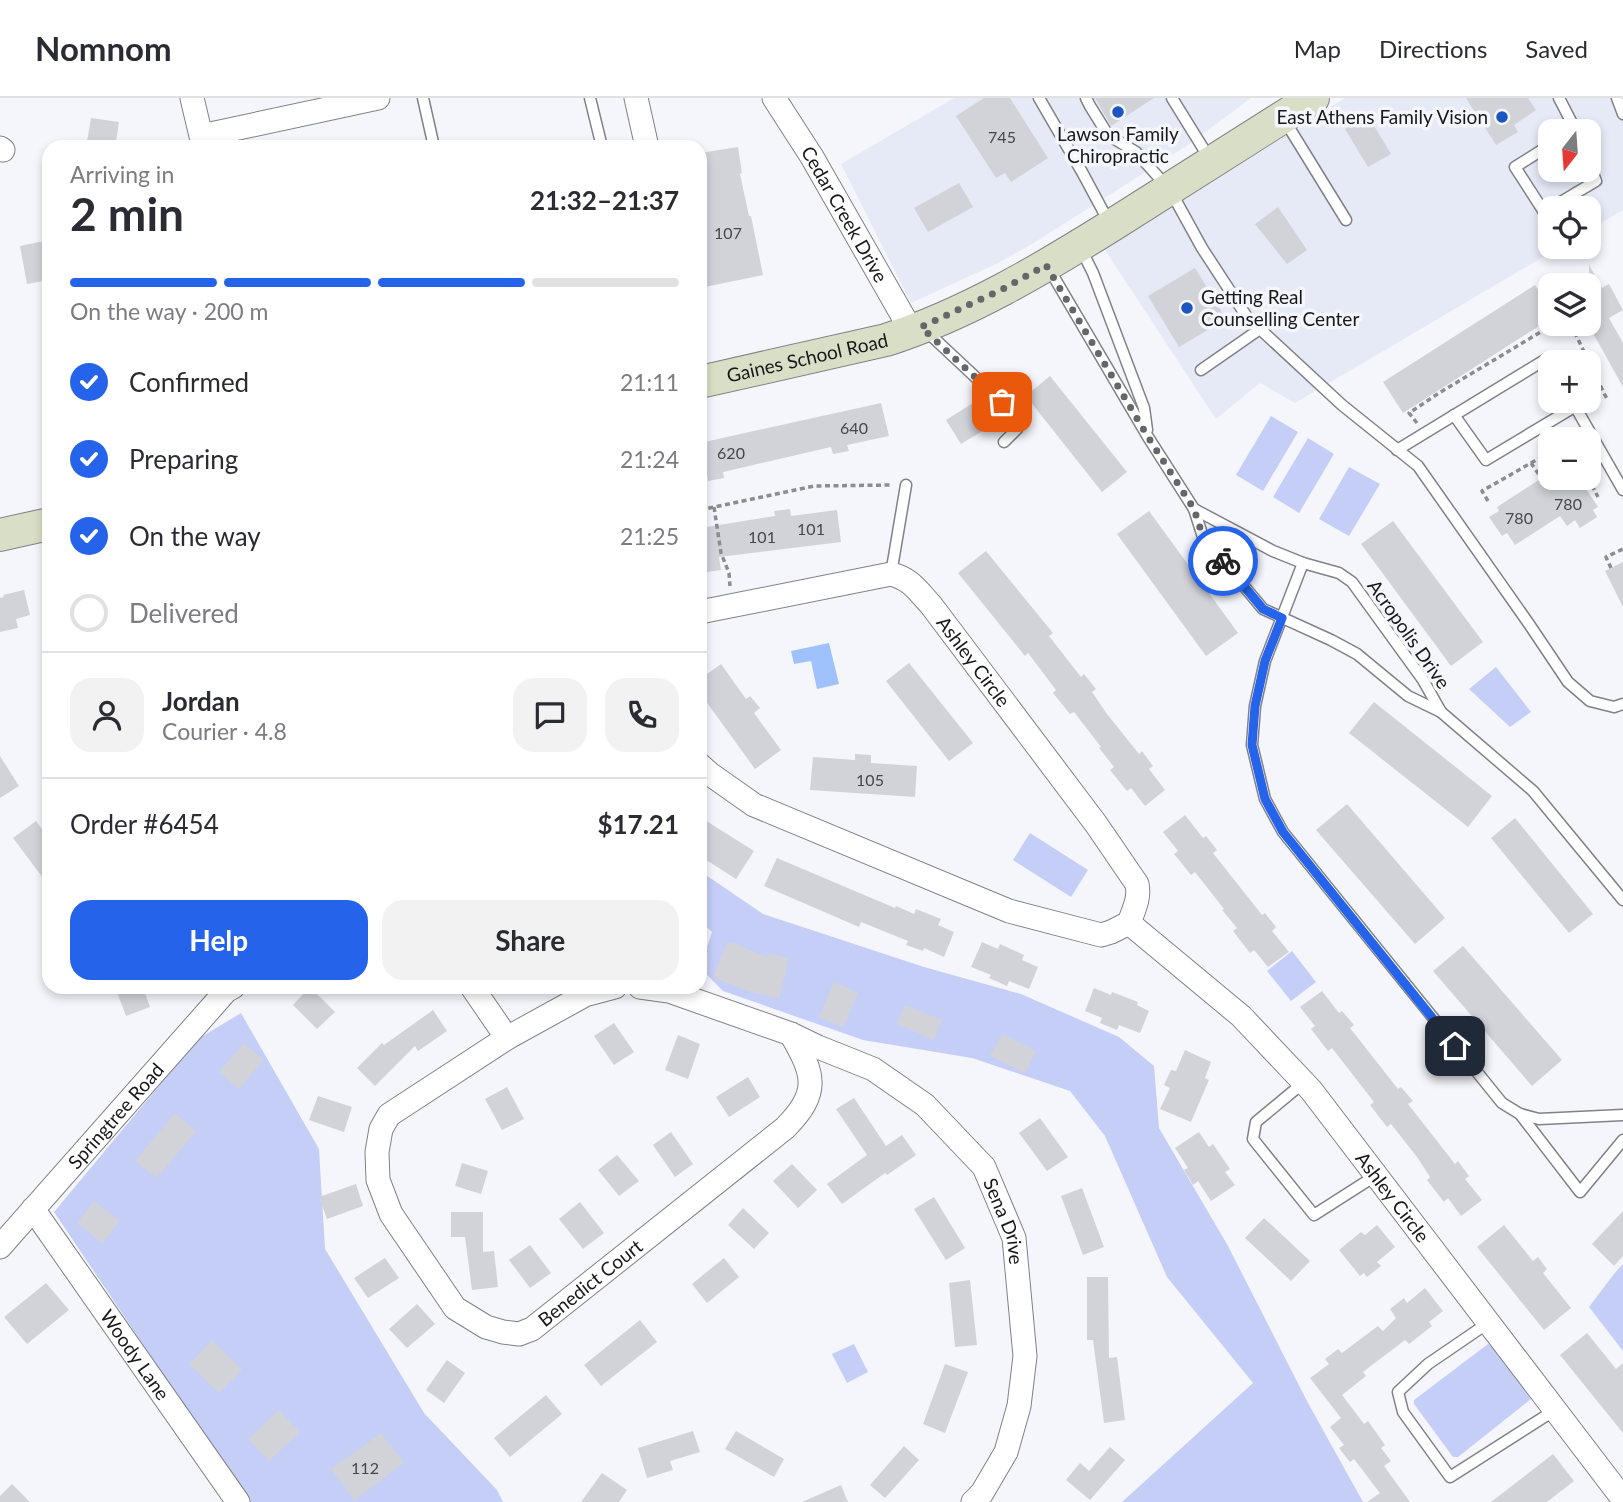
<!DOCTYPE html>
<html lang="en">
<head>
<meta charset="utf-8">
<style>
  body { margin:0; font-family:Lato,sans-serif; background:#f2f2f3; color:#2b2b33; height:100vh; display:flex; flex-direction:column; font-size:26px; white-space:nowrap }
  * { box-sizing:border-box; margin:0 }
  p { font-size:23px; color:#7c7c81 }
  .icon { flex:none; width:38px; height:38px; fill:none; stroke:currentColor; stroke-width:2; stroke-linecap:round; stroke-linejoin:round }
  .map { position:relative; flex:1; overflow:hidden }
  .side { position:absolute; left:42px; top:42px; width:665px; height:854px; display:flex; flex-direction:column; background:#fff; border-radius:21px; box-shadow:0 4px 10px #0003 }
  .side>* { flex:none }
  .needle { width:46px; rotate:197deg }
  .buttons { position:absolute; left:1538px; top:21px; display:grid; gap:14px }
  .buttons a { display:grid; place-items:center; width:63px; height:63px; border-radius:14px; background:#fff; box-shadow:0 4px 10px #0003; font-size:35px }
  .pin { position:absolute; display:grid; place-items:center; width:60px; height:60px; color:#fff; margin:-30px; border-radius:14px; box-shadow:0 4px 10px #0006 }
  .courier { position:absolute; display:grid; place-items:center; width:70px; height:70px; margin:-35px; border:5px solid #2563eb; border-radius:50%; background:#fff; color:#222; box-shadow:0 2px 9px #0007 }
  .head em { font-style:normal; font-weight:700 }
  .head div { display:flex; flex-direction:column-reverse }
  .head { display:flex; align-items:center; justify-content:space-between; height:119px; padding:0 28px }
  h1 { font-size:46px; font-weight:700; line-height:52px }
  .bar { display:grid; grid-template-columns:repeat(4,1fr); gap:10px 7px; align-content:center; height:84px; padding:0 28px }
  .bar i { height:9px; border-radius:5px; background:#e1e1e2 }
  .bar .active { background:#2563eb }
  .bar p { grid-column:span 4 }
  .line { display:flex; align-items:center; gap:18px; padding:0 28px; border-top:2px solid #e1e1e2 }
  .line div { flex:1 }
  .round { display:grid; place-items:center; flex:none; width:74px; height:74px; border-radius:21px; background:#f2f2f3 }
  ol { padding:0 28px; list-style:none }
  li { display:flex; align-items:center; gap:21px; height:77px }
  li p { margin-inline-start:auto }
  li .icon { padding:7px; border-radius:50%; background:#2563eb; color:#fff; stroke-width:4 }
  li:last-child { color:#7c7c81 }
  li i { width:38px; height:38px; border:4px solid #e1e1e2; border-radius:50% }
  .action { display:flex; gap:14px; margin-top:auto; padding:14px 28px }
  .action a { flex:1; height:80px; border-radius:21px; background:#2563eb; color:#fff; font-size:28px; font-weight:700; line-height:80px; text-align:center }
  .action a+a { background:#f2f2f3; color:#2b2b33 }
  header { display:flex; align-items:center; gap:42px; box-sizing:border-box; height:98px; padding:0 35px; background:#fff; border-bottom:2px solid #e1e1e2 }
  header strong { font-size:33px }
  nav { display:flex; gap:38px; margin-inline-start:auto; font-size:24px }
  .map>svg:first-child { display:block }
  .built { fill:#e6e9f6; fill-rule:evenodd }
  .green { fill:#c4cef7 }
  .water { fill:#a0c2fc }
  .building { fill:#d2d3d9 }
  .lines { fill:none; stroke-linecap:round; stroke-linejoin:round }
  .lane-casing { stroke:#818287; stroke-width:13 }
  .street-casing { stroke:#818287; stroke-width:25 }
  .secondary-casing { stroke:#818287; stroke-width:34 }
  .path { stroke:#8d8d91; stroke-width:3.5; stroke-dasharray:5 3.5; stroke-linecap:butt }
  .lane { stroke:#fff; stroke-width:10 }
  .street { stroke:#fff; stroke-width:23 }
  .secondary { stroke:#d9dfc6; stroke-width:32 }
  .done { stroke:#656669; stroke-width:7; stroke-dasharray:0 12.6 }
  .route { stroke:#2563eb; stroke-width:9 }
  .poi-dot { fill:#1c55c1; stroke:#f5f6fc; stroke-width:2.5 }
  .labels { text-anchor:middle; stroke-width:7; stroke-linejoin:round; paint-order:stroke }
  .number-label { font-size:16px; fill:#46474a }
  .poi-label { font-size:19px; fill:#18181a; stroke:#f5f6fc; text-anchor:end }
  .street-label { font-size:19px; fill:#18181a; stroke:#f5f6fc }
</style>
</head>
<body>
<header>
<strong>Nomnom</strong>
<nav><a>Map</a><a>Directions</a><a>Saved</a></nav>
</header>
<div class="map">
<svg width="1623" height="1404" viewBox="0 0 1623 1404">
  <rect width="100%" height="100%" fill="#f5f6fc"/>
  <g class="built">
    <path d="M954,0H1251L1188,47L1032,146L998,165L911,205L841,66Z"/>
    <path d="M1345,0H1623V112L1589,132V110H1550V149H1560L1295,305L1260,285L1216,321L1105,152ZM1550,33H1589V72H1550Z"/>
  </g>
  <g class="green">
    <path d="M1271,318L1298,334L1263,393L1236,377Z"/>
    <path d="M1308,340L1334,356L1299,415L1273,399Z"/>
    <path d="M1349,369L1380,386L1349,438L1319,421Z"/>
    <path d="M1496,569L1531,614L1510,629L1469,591Z"/>
    <path d="M1030,735L1088,772L1071,799L1013,762Z"/>
    <path d="M700,773L763,816L924,869L1021,896L1119,939L1154,968L1159,1030L1228,1148L1308,1305L1363,1404H1122L1253,1285L1167,1179L1105,1038L1070,993L972,960L863,942L723,893L700,870L712,834L700,823Z"/>
    <path d="M1292,853L1316,884L1291,903L1267,873Z"/>
    <path d="M241,915L319,1051L325,1151L424,1315L497,1392L503,1404H249L54,1114L198,941Z"/>
    <path d="M1623,1166V1253L1589,1209L1614,1176Z"/>
    <path d="M854,1246L868,1274L847,1285L832,1256Z"/>
    <path d="M1488,1246L1490,1247L1531,1301L1458,1359H1453L1414,1306V1302Z"/>
  </g>
  <path class="water" d="M829,545L839,586L817,591L811,563L794,566L791,553Z"/>
  <g class="building">
    <path d="M984,0H1010L1048,60L1011,84L1005,75L996,80L956,18Z"/>
    <path d="M1095,0H1154L1111,28Z"/>
    <path d="M1466,0H1528L1536,12L1514,27L1518,34L1496,47Z"/>
    <path d="M1368,18L1391,56L1368,69L1345,31Z"/>
    <path d="M91,20L119,24L115,49H86Z"/>
    <path d="M738,49L742,75L740,76L749,118H751L763,177L700,190V55Z"/>
    <path d="M959,85L973,109L928,134L914,110Z"/>
    <path d="M1278,109L1307,152L1287,166L1255,126Z"/>
    <path d="M49,142V182L27,186L20,148Z"/>
    <path d="M1589,167L1602,190L1609,186L1623,212L1609,220L1623,245V289L1589,228Z"/>
    <path d="M1195,170L1226,221L1179,249L1148,198Z"/>
    <path d="M1535,187L1550,211V221L1403,315L1383,284Z"/>
    <path d="M1050,278L1127,374L1102,394L1026,298Z"/>
    <path d="M984,298L993,307L1002,321L961,346L946,322Z"/>
    <path d="M881,305L889,338L847,347L849,353L833,356L831,349L723,374L724,380L708,383L707,376L700,377V345Z"/>
    <path d="M1542,380H1579L1598,409L1593,412L1597,419L1580,430L1575,422L1567,428L1560,418L1515,447L1507,435L1502,438L1489,419L1499,413L1497,409Z"/>
    <path d="M790,411L791,418L837,412L841,444L719,459L721,472L700,475V430L775,418L774,413Z"/>
    <path d="M1149,413L1238,535L1206,558L1117,436Z"/>
    <path d="M1393,423L1483,544L1451,568L1361,446Z"/>
    <path d="M986,453L1053,535L1049,538L1081,579L1084,576L1096,591L1092,594L1107,616L1139,656L1142,653L1153,668L1149,671L1165,692L1145,708L1131,690L1127,693L1110,672L1114,669L1099,650L1101,649L1074,614L1070,616L1053,595L1056,592L1028,555L1025,558L958,475Z"/>
    <path d="M1623,464V509L1605,473Z"/>
    <path d="M24,492L30,517L16,521L18,530L0,534V500L4,499L3,497Z"/>
    <path d="M909,565L973,645L949,663L886,583Z"/>
    <path d="M721,566L746,601L750,598L760,610L754,615L781,652L755,671L700,595V581Z"/>
    <path d="M1374,604L1492,698L1468,729L1349,635Z"/>
    <path d="M855,656L871,657V665L917,668L915,699L810,692L813,659L855,662Z"/>
    <path d="M0,658L19,688L0,700Z"/>
    <path d="M1347,706L1445,820L1415,846L1316,732Z"/>
    <path d="M1185,717L1203,740L1206,738L1217,752L1213,755L1262,817L1265,815L1276,829L1272,833L1289,854L1268,869L1254,852L1250,855L1233,833L1237,830L1222,812L1224,811L1195,774L1191,777L1174,756L1178,753L1163,734Z"/>
    <path d="M700,719L754,753L736,781L700,758Z"/>
    <path d="M1515,720L1593,816L1569,835L1491,740Z"/>
    <path d="M36,723L49,741V788L13,740Z"/>
    <path d="M777,760L895,810L896,808L914,816L916,811L941,821L938,827L954,834L944,859L924,850L923,853L906,847L908,843L861,824L859,829L764,788Z"/>
    <path d="M982,844L998,851L1000,846L1024,857L1022,862L1038,869L1029,891L1009,883L1007,888L989,880L991,877L971,869Z"/>
    <path d="M727,845H733L767,859L768,855L789,860L779,901L745,892L713,879Z"/>
    <path d="M1463,848L1562,962L1532,988L1433,873Z"/>
    <path d="M834,884L858,895L843,929L819,919Z"/>
    <path d="M115,889H143L150,909L126,918Z"/>
    <path d="M310,889L335,914L317,931L293,907Z"/>
    <path d="M1094,890L1111,897L1112,894L1138,904L1137,907L1149,913L1140,935L1119,927L1117,932L1100,925L1102,920L1085,913Z"/>
    <path d="M1322,893L1339,915L1342,913L1354,927L1350,930L1398,991L1401,989L1413,1003L1408,1006L1455,1066L1458,1063L1469,1078L1465,1081L1482,1102L1461,1118L1448,1100L1444,1104L1427,1082L1430,1079L1417,1059L1391,1026L1387,1029L1370,1007L1374,1004L1332,950L1328,953L1311,931L1315,928L1300,909Z"/>
    <path d="M905,907L942,922L934,942L897,926Z"/>
    <path d="M433,912L447,933L418,953L415,948L375,988L357,970L382,945L384,947Z"/>
    <path d="M614,925L634,954L614,967L594,938Z"/>
    <path d="M1002,936L1036,953L1025,975L990,958Z"/>
    <path d="M678,937L700,946L688,981L665,972Z"/>
    <path d="M244,945L263,962L239,991L219,974Z"/>
    <path d="M1185,952L1211,964L1205,980L1209,982L1191,1024L1160,1011L1170,990L1164,987L1171,972L1176,973Z"/>
    <path d="M748,979L760,999L729,1019L716,999Z"/>
    <path d="M507,989L524,1021L502,1032L485,1001Z"/>
    <path d="M318,998L352,1009L344,1034L309,1022Z"/>
    <path d="M854,1000L886,1048L902,1037L916,1057L887,1077L885,1075L842,1106L827,1086L867,1057L836,1011Z"/>
    <path d="M175,1015L196,1033L157,1080L135,1063Z"/>
    <path d="M1040,1020L1068,1059L1047,1073L1019,1035Z"/>
    <path d="M671,1034L693,1066L675,1079L653,1047Z"/>
    <path d="M1199,1034L1209,1049L1213,1046L1230,1071L1225,1074L1235,1087L1211,1103L1198,1083L1193,1087L1184,1072L1188,1070L1175,1050Z"/>
    <path d="M617,1057L639,1083L619,1098L598,1072Z"/>
    <path d="M462,1065L488,1073L481,1096L455,1088Z"/>
    <path d="M792,1066L817,1092L798,1110L773,1083Z"/>
    <path d="M356,1086L363,1108L327,1121L319,1099Z"/>
    <path d="M1082,1090L1104,1149L1083,1157L1061,1098Z"/>
    <path d="M934,1099L965,1150L946,1162L914,1111Z"/>
    <path d="M94,1103L120,1123L102,1145L77,1125Z"/>
    <path d="M580,1104L604,1135L583,1151L559,1121Z"/>
    <path d="M743,1110L769,1135L754,1151L728,1127Z"/>
    <path d="M1623,1113V1158L1614,1168L1592,1146Z"/>
    <path d="M451,1114H483V1154L494,1153L498,1189L472,1192L465,1139H451Z"/>
    <path d="M1264,1120L1310,1163L1291,1183L1245,1140Z"/>
    <path d="M1377,1127L1395,1149L1377,1164L1381,1168L1367,1179L1364,1175L1360,1178L1339,1152L1361,1134L1365,1137Z"/>
    <path d="M1504,1127L1533,1163L1538,1159L1547,1171L1543,1175L1571,1210L1544,1232L1477,1149Z"/>
    <path d="M530,1147L551,1175L530,1190L509,1162Z"/>
    <path d="M385,1160L399,1180L368,1200L354,1180Z"/>
    <path d="M724,1160L739,1179L707,1205L692,1186Z"/>
    <path d="M1087,1179H1108L1109,1260L1117,1259L1125,1322L1104,1325L1093,1242H1087Z"/>
    <path d="M970,1182L977,1247L955,1249L949,1185Z"/>
    <path d="M46,1185L69,1212L27,1246L4,1219Z"/>
    <path d="M1425,1190L1443,1213L1429,1224L1432,1228L1409,1246L1405,1242L1363,1274L1366,1278L1342,1297L1364,1326L1368,1323L1385,1347L1381,1350L1391,1363L1384,1368L1410,1404H1367L1380,1395L1354,1361L1350,1364L1339,1350L1344,1347L1330,1329L1341,1320L1310,1280L1329,1266L1325,1261L1338,1251L1342,1255L1378,1228L1383,1233L1396,1220L1390,1211L1404,1200L1407,1205Z"/>
    <path d="M417,1206L435,1226L407,1250L389,1231Z"/>
    <path d="M640,1222L657,1244L601,1288L584,1267Z"/>
    <path d="M1587,1235L1616,1271L1623,1265V1335L1560,1257Z"/>
    <path d="M212,1242L242,1272L219,1295L189,1266Z"/>
    <path d="M447,1262L465,1275L444,1305L426,1292Z"/>
    <path d="M945,1266L968,1274L945,1335L923,1326Z"/>
    <path d="M546,1297L562,1316L510,1359L494,1340Z"/>
    <path d="M279,1312L300,1334L269,1363L248,1341Z"/>
    <path d="M693,1333L700,1354L670,1363L673,1372L647,1380L638,1350Z"/>
    <path d="M736,1333L784,1361L774,1379L725,1351Z"/>
    <path d="M381,1335L404,1365L354,1402L331,1371Z"/>
    <path d="M904,1348L919,1362L885,1400L870,1387Z"/>
    <path d="M1110,1349L1125,1362L1090,1402L1066,1382L1080,1365L1089,1373Z"/>
    <path d="M1553,1356L1574,1383L1547,1404H1491Z"/>
    <path d="M602,1375L627,1392L619,1404H581Z"/>
    <path d="M12,1386L30,1404H0V1398Z"/>
    <path d="M841,1387L848,1404H802Z"/>
  </g>
  <g class="lines">
    <g class="lane-casing">
      <g id="lane">
        <path d="M423,0L434,49"/>
        <path d="M590,0L602,49"/>
        <path d="M1039,0L1082,74L1110,126"/>
        <path d="M1086,0L1090,8L1108,37L1136,54L1170,92L1202,150L1247,219L1342,307L1418,368L1529,526L1568,584L1590,603L1614,609L1623,606"/>
        <path d="M1172,0L1211,63"/>
        <path d="M1559,0L1576,33"/>
        <path d="M1617,0L1623,16"/>
        <path d="M1285,23L1346,122"/>
        <path d="M1550,47L1515,69L1544,114L1596,83L1589,65"/>
        <path d="M1081,151L1093,175L1144,310L1147,332"/>
        <path d="M1048,169L1148,339L1194,411L1203,439L1263,511L1331,542L1357,556L1408,598L1441,614L1533,693L1623,802"/>
        <path d="M924,231L1002,304L1012,317L1017,331L1004,344"/>
        <path d="M1201,272L1260,231"/>
        <path d="M1572,303L1623,392"/>
        <path d="M1454,317L1486,362L1576,308"/>
        <path d="M1397,352L1548,260L1550,264"/>
        <path d="M1194,411L1273,453L1303,465L1339,475L1352,484L1423,582L1441,614"/>
        <path d="M1303,465L1265,563L1255,608L1252,647L1265,701L1283,734L1502,1005L1520,1016L1539,1021L1623,1017"/>
        <path d="M891,476L906,387"/>
        <path d="M1303,985L1256,1024L1253,1041L1314,1117L1375,1078"/>
        <path d="M1520,1016L1580,1094L1623,1042"/>
        <path d="M1488,1225L1428,1266L1398,1294L1403,1314L1450,1379L1555,1312"/>
      </g>
    </g>
    <g class="street-casing">
      <g id="street">
        <path d="M192,0L201,38L378,0"/>
        <path d="M636,0L647,49"/>
        <path id="s1" d="M774,0L812,59L912,234"/>
        <path d="M0,50L3,52"/>
        <path id="s2" d="M700,514L891,476C911,481 917,492 931,507L1096,726L1137,786C1140,800 1134,811 1129,825L1111,834L1101,837L1009,813L754,707L710,676L700,667"/>
        <path id="s3" d="M1129,825L1241,918L1311,992L1623,1401"/>
        <path d="M472,889L507,940"/>
        <path id="s4" d="M615,889L585,897L507,940L389,1017L381,1031L377,1054L378,1082L391,1116L455,1210L486,1229L503,1234L519,1236L532,1231L785,1030C821,994 814,976 791,936"/>
        <path id="s5" d="M640,889L669,893L791,936L818,949L873,971L925,1007L984,1069L1014,1140L1025,1258L1019,1308L1006,1354L982,1395L973,1404"/>
        <path id="s6" d="M33,1111L238,1404"/>
        <path id="s7" d="M0,1149L226,893L233,889"/>
      </g>
    </g>
    <g class="secondary-casing">
      <g id="secondary">
        <path id="s8" d="M700,284L886,242C967,216 1042,171 1114,126C1181,84 1247,42 1313,0"/>
        <path d="M0,437L49,426"/>
      </g>
    </g>
    <g class="path">
      <path d="M1574,226V233L1589,264"/>
      <path d="M1589,265L1608,303"/>
      <path d="M1417,325L1409,315L1439,295L1554,226"/>
      <path d="M1531,365L1550,354"/>
      <path d="M1588,380L1598,399"/>
      <path d="M1488,403L1482,393L1531,365L1547,388"/>
      <path d="M714,409L721,455L729,475L730,488"/>
      <path d="M700,412L814,388L891,387"/>
      <path d="M1611,470L1606,459L1623,451"/>
    </g>
    <use href="#lane" class="lane"/>
    <use href="#street" class="street"/>
    <use href="#secondary" class="secondary"/>
  </g>
  <g class="lines">
    <path class="done" d="M1002,304L921,229L1003,191L1046,167L1148,339L1194,411L1203,439L1223,463"/>
    <path class="route" d="M1223,463L1263,511L1282,520L1265,563L1255,608L1252,647L1265,701L1283,734L1455,948"/>
  </g>
  <g class="poi-dot">
    <circle cx="1118" cy="14" r="7"/>
    <circle cx="1502" cy="19" r="7"/>
    <circle cx="1187" cy="210" r="7"/>
  </g>
  <g class="labels">
    <g class="number-label">
      <text x="1002" y="45">745</text>
      <text x="728" y="141">107</text>
      <text x="854" y="336">640</text>
      <text x="731" y="361">620</text>
      <text x="1568" y="412">780</text>
      <text x="1519" y="426">780</text>
      <text x="811" y="437">101</text>
      <text x="762" y="445">101</text>
      <text x="870" y="688">105</text>
      <text x="365" y="1376">112</text>
    </g>
    <g class="poi-label">
      <text x="1488" y="26">East Athens Family Vision</text>
      <text x="1118" y="43" text-anchor="middle">Lawson Family<tspan x="1118" dy="22">Chiropractic</tspan></text>
      <text x="1201" y="206" text-anchor="start">Getting Real<tspan x="1201" dy="22">Counselling Center</tspan></text>
    </g>
    <g class="street-label">
      <text dy="7" stroke="none"><textPath href="#s1" startOffset="136">Cedar Creek Drive</textPath></text>
      <text dy="7" stroke="none"><textPath href="#s8" startOffset="110">Gaines School Road</textPath></text>
      <text transform="translate(1409 536) rotate(55)" y="7">Acropolis Drive</text>
      <text dy="7" stroke="none"><textPath href="#s2" startOffset="317">Ashley Circle</textPath></text>
      <text dy="7" stroke="none"><textPath href="#s7" startOffset="175">Springtree Road</textPath></text>
      <text dy="7" stroke="none"><textPath href="#s3" startOffset="382">Ashley Circle</textPath></text>
      <text dy="7" stroke="none"><textPath href="#s5" startOffset="455">Sena Drive</textPath></text>
      <text dy="7" stroke="none"><textPath href="#s4" startOffset="637">Benedict Court</textPath></text>
      <text dy="7" stroke="none"><textPath href="#s6" startOffset="178">Woody Lane</textPath></text>
    </g>
  </g>
</svg>
<div class="buttons">
<a><svg class="needle" viewBox="-14 -14 28 28"><path d="M0-13l5 13h-10z" fill="#e53935"/><path d="M0 13l5-13h-10z" fill="#7c7c81"/></svg></a>
<a><svg class="icon" aria-label="locate" viewBox="0 0 24 24"><circle cx="12" cy="12" r="6"/><path d="M12 2v4M12 18v4M2 12h4M18 12h4"/></svg></a>
<a><svg class="icon" aria-label="layers" viewBox="0 0 24 24"><path d="M12 4l9 5-9 5-9-5zM3 14l9 5 9-5"/></svg></a>
<a>+</a>
<a>−</a>
</div>
<div class="pin" style="left:1002px;top:304px;background:#ea580c"><svg class="icon" aria-label="bag" viewBox="0 0 24 24"><path d="M5 8h14l-1 12H6zM9 8a3 3 0 0 1 6 0"/></svg></div>
<div class="pin" style="left:1455px;top:948px;background:#1f2937"><svg class="icon" aria-label="home" viewBox="0 0 24 24"><path d="M3 11l9-7 9 7M6 9v11h12V9"/></svg></div>
<div class="courier" style="left:1223px;top:463px"><svg class="icon" aria-label="bike" viewBox="0 0 24 24"><circle cx="6" cy="16" r="4"/><circle cx="18" cy="16" r="4"/><path d="M6 16l4-8h5l3 8M10 8l3 8H6M13 5h3"/></svg></div>
<section class="side">
<div class="head"><div><h1>2 min</h1><p>Arriving in</p></div><em>21:32–21:37</em></div>
<div class="bar"><i class="active"></i><i class="active"></i><i class="active"></i><i></i><p>On the way · 200 m</p></div>
<ol>
<li><svg class="icon" aria-label="check" viewBox="0 0 24 24"><path d="M5 12l5 5 9-10"/></svg>Confirmed<p>21:11</p></li>
<li><svg class="icon" aria-label="check" viewBox="0 0 24 24"><path d="M5 12l5 5 9-10"/></svg>Preparing<p>21:24</p></li>
<li><svg class="icon" aria-label="check" viewBox="0 0 24 24"><path d="M5 12l5 5 9-10"/></svg>On the way<p>21:25</p></li>
<li><i></i>Delivered</li>
</ol>
<div class="line" style="height:126px"><a class="round"><svg class="icon" aria-label="person" viewBox="0 0 24 24"><circle cx="12" cy="8" r="4"/><path d="M4 21q1-7 8-7t8 7"/></svg></a><div><b>Jordan</b><p>Courier · 4.8</p></div><a class="round"><svg class="icon" aria-label="chat" viewBox="0 0 24 24"><path d="M4 5h16v11H9l-5 4z"/></svg></a><a class="round"><svg class="icon" aria-label="phone" viewBox="0 0 24 24"><path d="M5 4h4l2 5-3 2q2 4 5 5l2-3 5 2v4C11 20 4 13 5 4z"/></svg></a></div>
<div class="line" style="height:91px"><div>Order #6454</div><b>$17.21</b></div>
<div class="action"><a>Help</a><a>Share</a></div>
</section>
</div>
</body>
</html>
